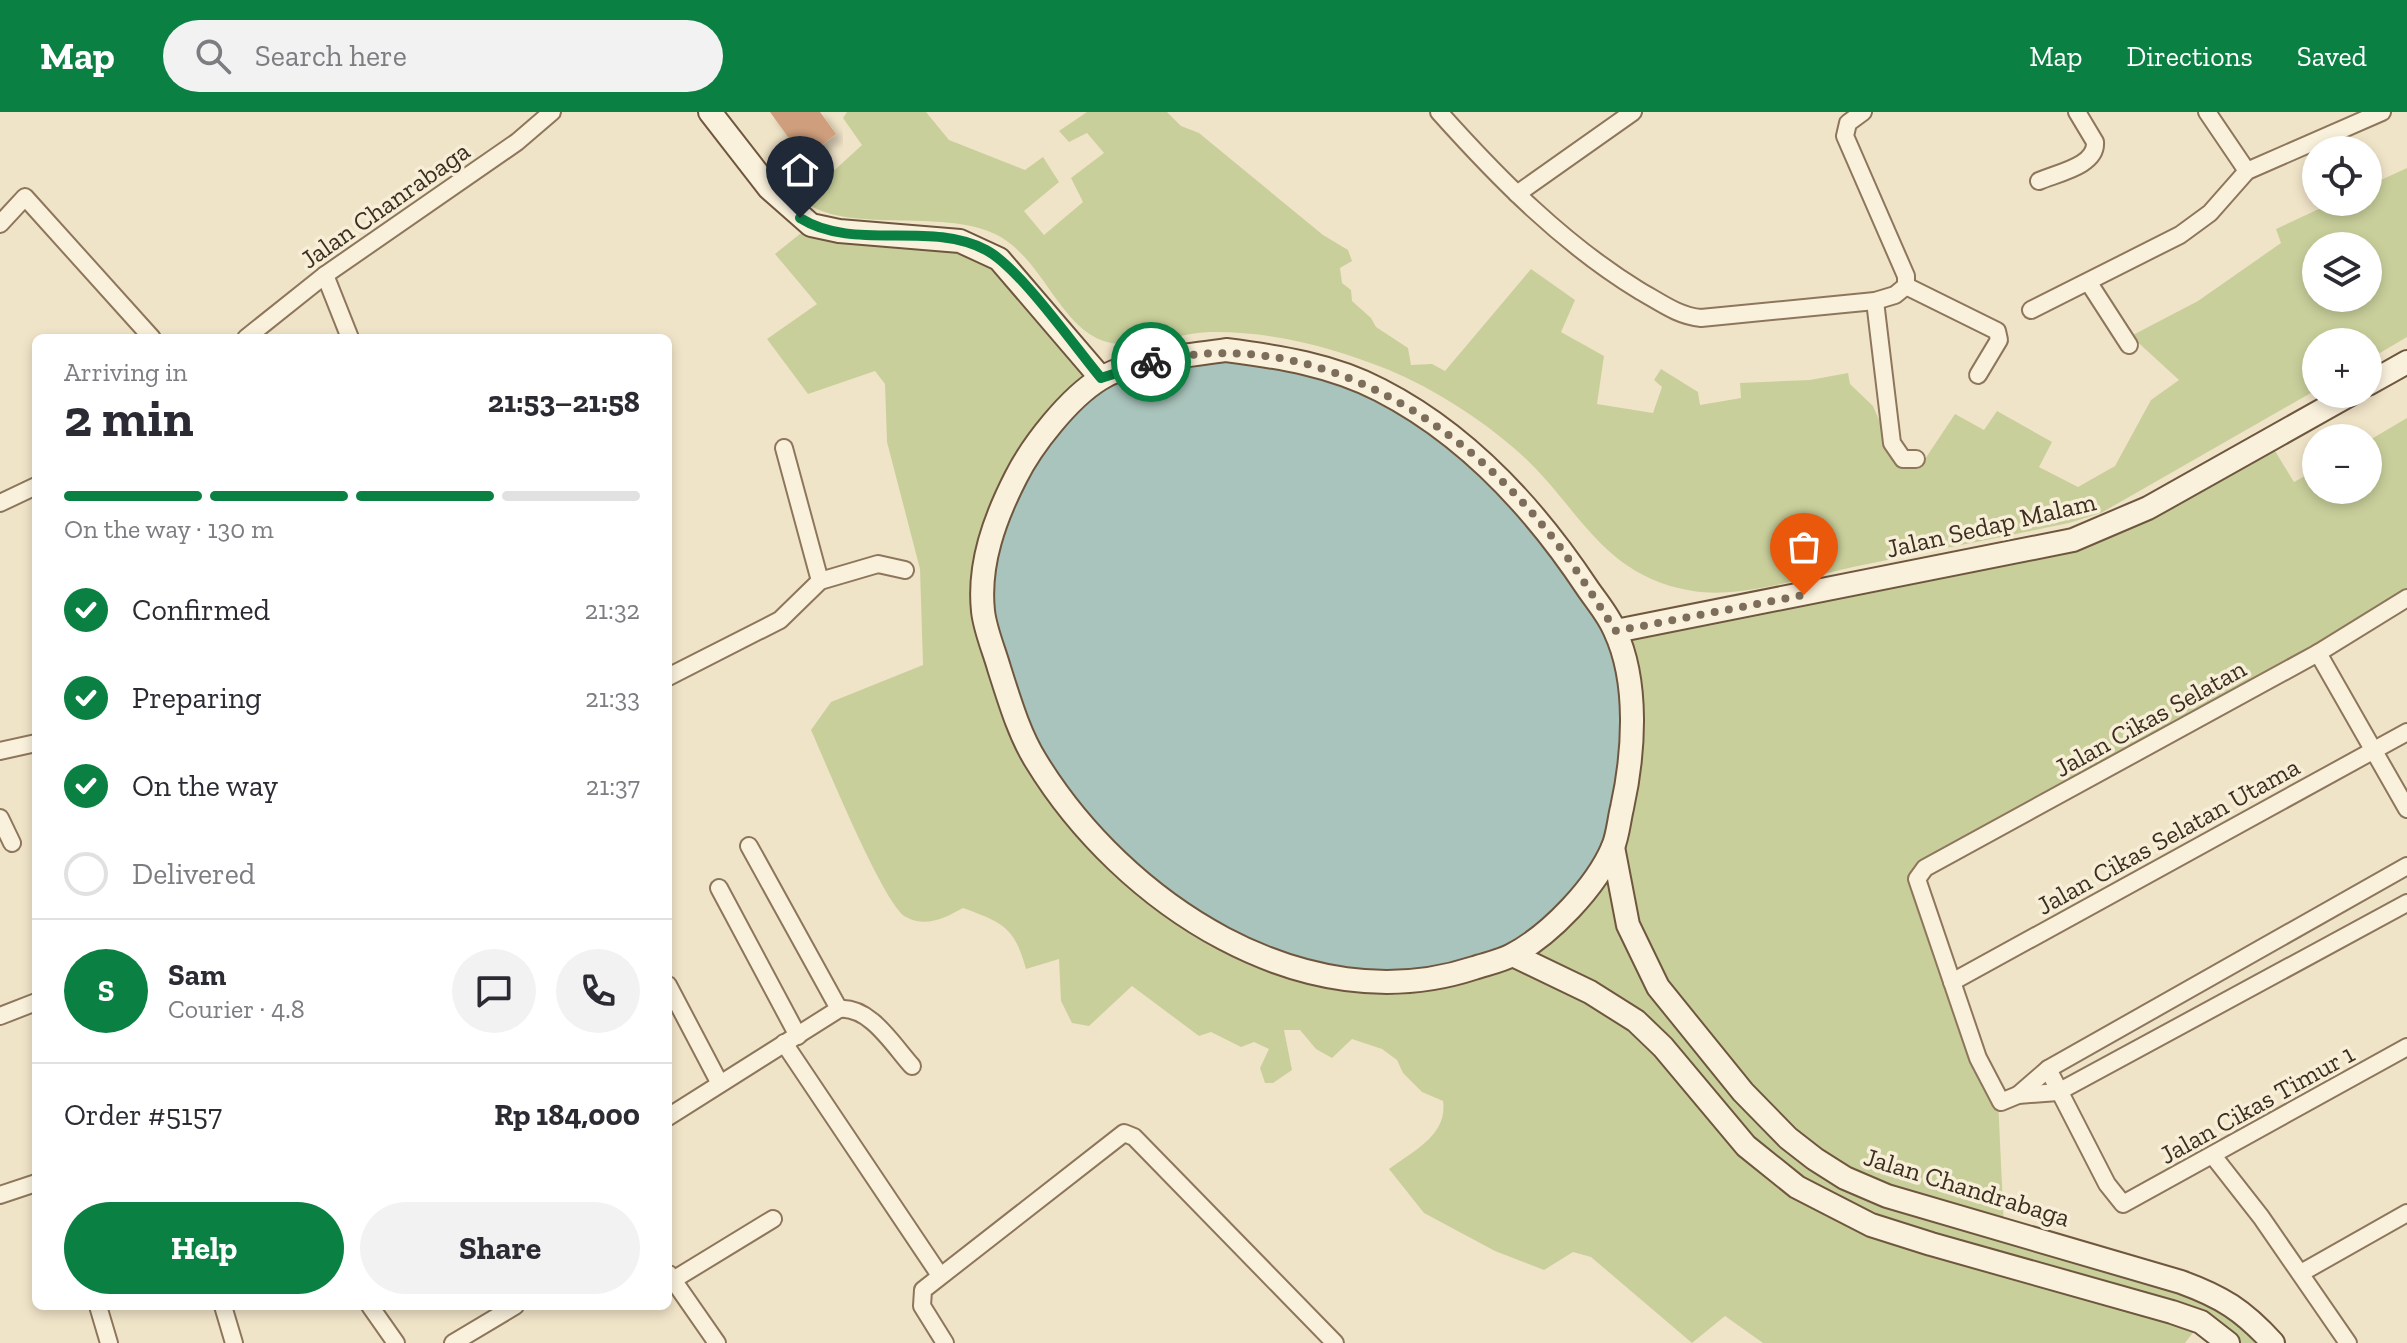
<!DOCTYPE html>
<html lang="en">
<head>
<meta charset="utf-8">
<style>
  body { margin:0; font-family:"Zilla Slab",serif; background:#f2f2f3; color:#2b2b33; height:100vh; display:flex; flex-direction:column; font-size:30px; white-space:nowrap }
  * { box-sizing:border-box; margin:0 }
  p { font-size:26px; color:#7c7c81 }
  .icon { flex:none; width:44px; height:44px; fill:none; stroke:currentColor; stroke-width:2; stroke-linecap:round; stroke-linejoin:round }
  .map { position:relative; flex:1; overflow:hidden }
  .drawer { position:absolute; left:32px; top:222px; width:640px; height:976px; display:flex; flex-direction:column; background:#fff; border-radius:12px; box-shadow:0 4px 12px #0003 }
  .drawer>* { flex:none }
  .controls { position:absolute; left:2302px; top:24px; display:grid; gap:16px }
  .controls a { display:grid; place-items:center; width:80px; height:80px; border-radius:50%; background:#fff; box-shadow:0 4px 12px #0003; font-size:40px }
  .pin { position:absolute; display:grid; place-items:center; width:68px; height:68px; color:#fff; margin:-82px -34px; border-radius:50% 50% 50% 0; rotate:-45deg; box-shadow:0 0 8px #0007 }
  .pin .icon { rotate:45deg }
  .courier { position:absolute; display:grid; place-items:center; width:80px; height:80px; margin:-40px; border:6px solid #0b8043; border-radius:50%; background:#fff; color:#222; box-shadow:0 2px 10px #0007 }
  .summary em { font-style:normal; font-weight:800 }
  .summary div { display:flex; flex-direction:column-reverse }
  .summary { display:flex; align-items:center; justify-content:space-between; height:136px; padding:0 32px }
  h1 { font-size:52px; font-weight:800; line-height:60px }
  .bar { display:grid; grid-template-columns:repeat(4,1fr); gap:12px 8px; align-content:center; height:96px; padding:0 32px }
  .bar i { height:10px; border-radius:6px; background:#e1e1e2 }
  .bar .on { background:#0b8043 }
  .bar p { grid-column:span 4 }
  .line { display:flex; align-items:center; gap:20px; padding:0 32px; border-top:2px solid #e1e1e2 }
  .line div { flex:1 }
  .round { display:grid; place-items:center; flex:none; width:84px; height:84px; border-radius:42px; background:#f2f2f3 }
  ol { padding:0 32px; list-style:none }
  li { display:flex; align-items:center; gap:24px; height:88px }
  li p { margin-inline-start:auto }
  li .icon { padding:8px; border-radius:50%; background:#0b8043; color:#fff; stroke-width:4 }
  li:last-child { color:#7c7c81 }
  li i { width:44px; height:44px; border:4px solid #e1e1e2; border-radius:50% }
  .button { display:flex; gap:16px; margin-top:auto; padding:16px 32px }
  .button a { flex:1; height:92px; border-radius:48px; background:#0b8043; color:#fff; font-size:32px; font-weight:800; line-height:92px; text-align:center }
  .button a+a { background:#f2f2f3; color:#2b2b33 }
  header { display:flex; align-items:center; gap:48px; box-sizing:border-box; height:112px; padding:0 40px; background:#0b8043; color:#fff }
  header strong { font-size:38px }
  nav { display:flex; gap:44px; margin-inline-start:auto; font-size:28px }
  .search { width:560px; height:72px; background:#f2f2f3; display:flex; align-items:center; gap:20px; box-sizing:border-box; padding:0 28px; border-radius:44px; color:#7c7c81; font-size:30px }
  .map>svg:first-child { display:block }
  .green { fill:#c9cf9b; fill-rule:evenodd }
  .water { fill:#a9c4bc; stroke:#6f938a; stroke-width:2 }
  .building { fill:#cf9f7d; filter:url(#shadow) }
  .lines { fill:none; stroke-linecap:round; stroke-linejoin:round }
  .street-casing { stroke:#8d765c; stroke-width:20 }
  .secondary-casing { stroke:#6f573f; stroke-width:26 }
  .street { stroke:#faf1dc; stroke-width:16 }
  .secondary { stroke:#faf1dc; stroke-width:22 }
  .done { stroke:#7c6e5b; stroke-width:8; stroke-dasharray:0 14.4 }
  .route { stroke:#0b8043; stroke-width:10 }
  .labels { text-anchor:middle; stroke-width:7; stroke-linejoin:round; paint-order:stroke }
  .street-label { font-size:26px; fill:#3d2e20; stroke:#f7eed8 }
</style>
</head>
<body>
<header>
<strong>Map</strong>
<div class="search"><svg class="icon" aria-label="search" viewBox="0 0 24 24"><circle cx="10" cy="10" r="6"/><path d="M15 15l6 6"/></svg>Search here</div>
<nav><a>Map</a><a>Directions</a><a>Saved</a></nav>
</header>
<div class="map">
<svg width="2407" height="1231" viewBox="0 0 2407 1231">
  <defs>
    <filter id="shadow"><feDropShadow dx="6" dy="6" stdDeviation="4" flood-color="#0004"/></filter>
  </defs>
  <rect width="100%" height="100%" fill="#f0e4c8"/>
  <g class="green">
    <path d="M847,0H926L949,28L1025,58L1043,45L1059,70L1024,99L1044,123L1083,90L1071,66L1104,41L1087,21L1069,30L1059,19L1087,0H1167L1181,14L1199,21L1323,123L1348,138L1352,149L1340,156L1342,171L1351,178L1352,189L1371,206L1376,215L1408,236L1411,253L1432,252L1445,259L1531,157L1575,188L1561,220L1604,244L1597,292L1653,301L1662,275L1654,268L1661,257L1698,280L1700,293L1741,286L1740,271L1810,268L1848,261L1850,272L1873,294L1898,352L1921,353L1955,302L1984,318L1997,299L2052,330L2039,355L2078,375L2115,354L2151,288L2179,268L2131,224L2198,189L2281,131L2276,117L2334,90H2368V74L2407,56V225L2368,248V230H2316V278L2101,401L2069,411C1997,426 1925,440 1853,455C1806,465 1740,487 1693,479C1599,464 1579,392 1515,337C1478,305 1434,277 1389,258C1333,235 1271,219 1210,220C1178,221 1143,237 1111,231C1060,221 1044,145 995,122C942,96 844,123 802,88L862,33L843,6ZM2316,134H2368V186H2316Z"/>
    <path d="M811,113L986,138L1101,266L1616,519L2073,428L2269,329L2294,370L2316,358V378H2368V329L2407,306V486L1917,768L1998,987L2004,1116L2181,1170L2273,1231H2228L2201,1210L2185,1231H1763L1725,1204L1692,1231L1591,1145L1573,1140L1544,1158L1495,1139L1424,1101L1389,1057C1413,1039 1448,1023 1443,989L1422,980L1403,961L1397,948L1382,937L1352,927L1332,946L1316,937L1300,918H1284L1292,958L1273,971H1265L1260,956L1269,937L1254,930L1241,935L1211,920L1199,924L1132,874L1089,914L1072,911L1061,889L1059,847L1026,857C1014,814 1003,811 963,796C945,806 926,816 906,805C884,794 825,649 811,618L831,590L923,553L920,457L887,330L885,272L875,259L808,282L767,227L817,192L775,142Z"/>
  </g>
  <path class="water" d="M1226,238L1317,253L1451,324L1616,519L1628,570L1613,735L1513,843L1446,865L1303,857L1158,787L1064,691L1007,581L985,448L1026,344L1101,266Z"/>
  <path class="building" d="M770,0H820L836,22L804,47Z"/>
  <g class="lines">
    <g class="street-casing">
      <g id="street">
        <path d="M1439,0C1499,67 1563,132 1640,179C1660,190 1678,204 1701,206L1875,189L1895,183L1906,174V164L1845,24L1848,11L1863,0"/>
        <path d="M2207,0L2247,59"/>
        <path d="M2039,69C2057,61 2097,54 2095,30L2077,0"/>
        <path d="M1517,82L1633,0"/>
        <path d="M0,112L25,85L152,226"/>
        <path d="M325,163L350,226"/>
        <path d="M2089,171L2129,233"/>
        <path d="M1906,174L1997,219L1999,228L1978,263"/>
        <path d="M1875,189L1892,331L1903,347H1916"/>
        <path d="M2031,198L2180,123L2210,101L2247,59L2382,0"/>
        <path d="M246,226L325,163L517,30L552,0"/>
        <path d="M784,336L820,469"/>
        <path d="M0,391L36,374"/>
        <path d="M2407,486L2318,541L1925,756L1917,767L1978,946L2001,990L2018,983L2048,957L2407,754"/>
        <path d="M2318,541L2407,697"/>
        <path d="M668,565L780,508L820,469L878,452L905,458"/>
        <path d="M0,639L36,631"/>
        <path d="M0,706L12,731"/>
        <path d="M719,776L798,924"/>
        <path d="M1952,870L2407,620"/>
        <path d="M668,873L719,970"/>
        <path d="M839,897C870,894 893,933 912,954"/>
        <path d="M0,904L36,890"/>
        <path d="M784,931L939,1162"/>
        <path d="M2048,957L2107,1072L2123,1092L2407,935"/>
        <path d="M2018,983L2058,980L2407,791"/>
        <path d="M668,1005L839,897L749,734"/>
        <path d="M2214,1045L2261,1105L2348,1231"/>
        <path d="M0,1083L36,1071"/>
        <path d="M2301,1161L2407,1101"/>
        <path d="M669,1162L717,1231"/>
        <path d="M673,1168L773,1107"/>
        <path d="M98,1194L109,1231"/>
        <path d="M223,1194L234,1231"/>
        <path d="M370,1194L396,1231"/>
        <path d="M453,1231L515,1194"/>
        <path d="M945,1231L922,1194L923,1178L1124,1021L1134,1025L1335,1231"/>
      </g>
    </g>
    <g class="secondary-casing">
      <g id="secondary">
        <path d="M710,0L769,76L811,113L839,119L960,129L999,147L1101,266"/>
        <path d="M1226,238C1280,245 1332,253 1380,278C1466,322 1535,397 1588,477C1597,490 1609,504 1615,519C1639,570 1634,642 1622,696C1619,708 1618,723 1613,735C1596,775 1550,823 1512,843C1501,849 1486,852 1474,856C1304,912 1122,790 1036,649C1019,622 1009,587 999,556C994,538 985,518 983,499C978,452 995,406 1016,365C1032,333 1069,286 1100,267C1132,247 1189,244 1226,238Z"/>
        <path d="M2368,272L2407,250"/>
        <path d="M1616,519L2073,428L2148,396L2351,282"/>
        <path d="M1613,735L1628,813L1658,875L1743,980L1788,1026L1815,1047L1845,1066L1887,1084L2181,1170C2222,1185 2243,1198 2273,1231"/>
        <path d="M1513,843L1590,880L1636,909L1663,935L1746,1034L1797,1075L1832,1093L1871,1113L1931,1132L2172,1200L2201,1210L2228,1231"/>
      </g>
    </g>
    <use href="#street" class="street"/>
    <use href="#secondary" class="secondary"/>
  </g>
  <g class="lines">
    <path class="done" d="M1151,250C1314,210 1468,311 1562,438C1581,464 1598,492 1616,519L1804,483"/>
    <path class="route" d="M800,106C854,140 930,108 986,138C1019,155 1075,235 1101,266L1151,250"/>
  </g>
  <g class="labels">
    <g class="street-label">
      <text transform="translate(385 93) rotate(-35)" y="9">Jalan Chanrabaga</text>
      <text transform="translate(1991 413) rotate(-13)" y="9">Jalan Sedap Malam</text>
      <text transform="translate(2150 606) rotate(-29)" y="9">Jalan Cikas Selatan</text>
      <text transform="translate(2168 724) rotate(-29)" y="9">Jalan Cikas Selatan Utama</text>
      <text transform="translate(2257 992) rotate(-29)" y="9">Jalan Cikas Timur 1</text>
      <text transform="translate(1967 1075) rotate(17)" y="9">Jalan Chandrabaga</text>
    </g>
  </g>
</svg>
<div class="controls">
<a><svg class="icon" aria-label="locate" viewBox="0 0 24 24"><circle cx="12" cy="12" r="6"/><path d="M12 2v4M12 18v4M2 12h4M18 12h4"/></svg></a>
<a><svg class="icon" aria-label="layers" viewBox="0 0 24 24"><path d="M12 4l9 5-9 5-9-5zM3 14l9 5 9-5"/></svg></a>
<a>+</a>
<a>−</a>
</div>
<div class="pin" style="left:1804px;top:483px;background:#ea580c"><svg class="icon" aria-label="bag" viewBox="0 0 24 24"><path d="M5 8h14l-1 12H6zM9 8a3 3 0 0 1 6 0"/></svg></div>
<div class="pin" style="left:800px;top:106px;background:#1f2937"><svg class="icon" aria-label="home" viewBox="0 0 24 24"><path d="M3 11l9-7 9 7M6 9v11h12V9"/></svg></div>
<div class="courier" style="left:1151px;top:250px"><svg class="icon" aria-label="bike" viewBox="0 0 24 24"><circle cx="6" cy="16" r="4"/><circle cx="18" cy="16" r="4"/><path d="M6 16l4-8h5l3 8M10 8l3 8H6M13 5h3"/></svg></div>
<section class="drawer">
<div class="summary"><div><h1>2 min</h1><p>Arriving in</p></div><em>21:53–21:58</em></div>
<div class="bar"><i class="on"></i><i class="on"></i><i class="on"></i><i></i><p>On the way · 130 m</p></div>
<ol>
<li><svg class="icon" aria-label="check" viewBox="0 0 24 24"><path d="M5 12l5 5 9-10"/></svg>Confirmed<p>21:32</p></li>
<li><svg class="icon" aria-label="check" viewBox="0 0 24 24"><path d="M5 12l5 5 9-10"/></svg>Preparing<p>21:33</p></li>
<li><svg class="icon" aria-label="check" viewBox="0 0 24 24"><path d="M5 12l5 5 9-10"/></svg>On the way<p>21:37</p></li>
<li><i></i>Delivered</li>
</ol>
<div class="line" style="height:144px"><b class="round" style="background:#0b8043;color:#fff">S</b><div><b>Sam</b><p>Courier · 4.8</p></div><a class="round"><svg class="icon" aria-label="chat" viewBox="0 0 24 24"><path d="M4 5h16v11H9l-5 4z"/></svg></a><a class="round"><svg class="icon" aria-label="phone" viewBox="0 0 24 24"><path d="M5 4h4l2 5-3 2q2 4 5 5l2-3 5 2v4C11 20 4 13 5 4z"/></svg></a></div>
<div class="line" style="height:104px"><div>Order #5157</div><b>Rp 184,000</b></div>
<div class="button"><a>Help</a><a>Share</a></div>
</section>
</div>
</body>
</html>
